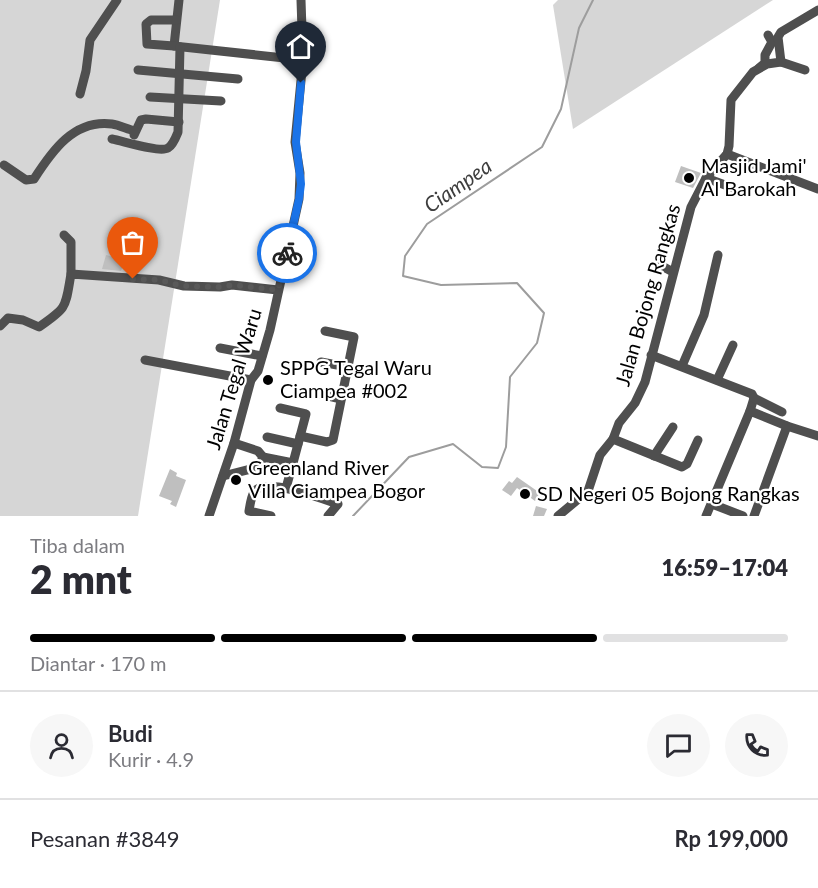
<!DOCTYPE html>
<html lang="id">
<head>
<meta charset="utf-8">
<style>
  body { margin:0; font-family:Lato,sans-serif; background:#f7f7f7; color:#2b2b33; height:100vh; display:flex; flex-direction:column; font-size:22px; white-space:nowrap }
  * { box-sizing:border-box; margin:0 }
  p { font-size:20px; color:#7c7c81 }
  .icon { flex:none; width:33px; height:33px; fill:none; stroke:currentColor; stroke-width:2; stroke-linecap:round; stroke-linejoin:round }
  .map { position:relative; height:516px; overflow:hidden }
  .drawer { display:flex; flex-direction:column; background:#fff; flex:1 }
  .drawer>* { flex:none }
  .pin { position:absolute; display:grid; place-items:center; width:51px; height:51px; color:#fff; margin:-62px -26px; border-radius:50% 50% 50% 0; rotate:-45deg; box-shadow:0 0 6px #0007 }
  .pin .icon { rotate:45deg }
  .courier { position:absolute; display:grid; place-items:center; width:60px; height:60px; margin:-30px; border:4px solid #1a73e8; border-radius:50%; background:#fff; color:#222; box-shadow:0 2px 8px #0007 }
  .headline em { font-style:normal; font-weight:800 }
  .headline div { display:flex; flex-direction:column-reverse }
  .headline { display:flex; align-items:center; justify-content:space-between; height:102px; padding:0 30px }
  h1 { font-size:39px; font-weight:800; line-height:45px }
  .bar { display:grid; grid-template-columns:repeat(4,1fr); gap:9px 6px; align-content:center; height:72px; padding:0 30px }
  .bar i { height:8px; border-radius:4px; background:#e1e1e2 }
  .bar .active { background:#000 }
  .bar p { grid-column:span 4 }
  .line { display:flex; align-items:center; gap:15px; padding:0 30px; border-top:2px solid #e1e1e2 }
  .line div { flex:1 }
  .round { display:grid; place-items:center; flex:none; width:63px; height:63px; border-radius:32px; background:#f7f7f7 }
  .map>svg:first-child { display:block }
  .green { fill:#d6d6d6 }
  .lines { fill:none; stroke-linecap:round; stroke-linejoin:round }
  .stream { stroke:#9d9d9d; stroke-width:2 }
  .building { fill:#bfbfbf }
  .minor { stroke:#4f4f4f; stroke-width:9 }
  .done { stroke:#595959; stroke-width:6; stroke-dasharray:0 10.8 }
  .route { stroke:#1a73e8; stroke-width:8 }
  .poi-dot { fill:#000; stroke:#fff; stroke-width:2 }
  .labels { text-anchor:middle; stroke-width:4.5; stroke-linejoin:round; paint-order:stroke }
  .poi-label { font-size:20px; fill:#000; stroke:#fff; text-anchor:start }
  .street-label { font-size:20px; fill:#000; stroke:#fff }
  .water-label { font-size:21px; font-style:italic; fill:#3e3e3e; stroke:#fff }
</style>
</head>
<body>
<div class="map">
<svg width="818" height="516" viewBox="0 0 818 516">
  <rect width="100%" height="100%" fill="#fff"/>
  <g class="green">
    <path d="M0,0H220L138,516H0Z"/>
    <path d="M558,0H773L573,129L553,5Z"/>
  </g>
  <g class="lines">
    <path class="stream" d="M353,516L409,457L453,444L482,467L498,468L506,447L510,377L537,343L544,313L517,283L441,285L403,276L405,256L427,224L542,147L561,109L579,28L593,0"/>
  </g>
  <g class="building">
    <path d="M681,166L701,173L693,188L675,182Z"/>
    <path d="M106,255L125,260L121,271L102,269Z"/>
    <path d="M170,469L177,473L176,476L186,480L176,507L170,504L172,501L159,496Z"/>
    <path d="M517,477L540,493L535,501L517,488L511,496L502,490L509,481L512,483Z"/>
    <path d="M536,506L547,509L544,516H533Z"/>
  </g>
  <g class="lines">
    <g class="minor">
      <path d="M179,0L174,46L303,60"/>
      <path d="M174,46L147,44L146,24L151,20H176"/>
      <path d="M781,62L805,70"/>
      <path d="M759,68L765,63V55L772,42L768,35"/>
      <path d="M138,70L238,79"/>
      <path d="M80,94L86,71L90,40L117,0"/>
      <path d="M150,97L221,101"/>
      <path d="M134,135L141,120L146,119L179,122"/>
      <path d="M112,139C123,141 160,153 168,148C173,145 176,137 178,132L180,47"/>
      <path d="M727,154L818,189"/>
      <path d="M4,165L26,180L34,179C52,151 74,119 112,124C119,125 127,129 135,131"/>
      <path d="M706,178L736,189"/>
      <path d="M64,235L71,242V274"/>
      <path d="M660,265L673,272"/>
      <path d="M0,326L8,318L23,320L39,327C68,307 65,308 71,274L159,280L184,286L220,287L232,285L278,290"/>
      <path d="M220,348L262,356"/>
      <path d="M651,355L752,394L754,398L750,411"/>
      <path d="M145,360L251,380"/>
      <path d="M321,362L348,367"/>
      <path d="M682,366L704,315L718,255"/>
      <path d="M717,380L733,345"/>
      <path d="M316,393L341,399"/>
      <path d="M754,398L782,412"/>
      <path d="M300,436L327,442L333,440L354,337L325,331"/>
      <path d="M267,437L298,444"/>
      <path d="M613,439L682,467L687,464L698,440"/>
      <path d="M234,443L258,451L263,457"/>
      <path d="M654,456L673,427"/>
      <path d="M223,476L259,467L263,457L293,463L306,414L280,408"/>
      <path d="M286,488L293,463"/>
      <path d="M712,504L743,516"/>
      <path d="M209,516L234,443L251,380L258,371L270,330L299,199L300,173L295,142L303,60L301,0"/>
      <path d="M271,516L249,511C250,505 251,497 254,492C264,476 323,499 338,504L328,516"/>
      <path d="M558,516L588,491L600,455L613,439L619,423L635,403L645,382L691,207L706,178L727,154L729,146L731,100L753,72L767,64L781,62L778,37L781,32L818,10"/>
      <path d="M706,516L750,411L787,426L818,436"/>
      <path d="M754,516L787,426"/>
    </g>
  </g>
  <g class="lines">
    <path class="done" d="M133,279L159,280L183,286L220,287L232,285L278,290L287,253"/>
    <path class="route" d="M287,253L299,199L301,184L296,142L301,83"/>
  </g>
  <g class="poi-dot">
    <circle cx="689" cy="178" r="6"/>
    <circle cx="268" cy="380" r="6"/>
    <circle cx="236" cy="480" r="6"/>
    <circle cx="525" cy="494" r="6"/>
  </g>
  <g class="labels">
    <g class="poi-label">
      <text x="701" y="173">Masjid Jami'<tspan x="701" dy="23">Al Barokah</tspan></text>
      <text x="280" y="375">SPPG Tegal Waru<tspan x="280" dy="23">Ciampea #002</tspan></text>
      <text x="248" y="475">Greenland River<tspan x="248" dy="23">Villa Ciampea Bogor</tspan></text>
      <text x="537" y="501">SD Negeri 05 Bojong Rangkas</text>
    </g>
    <g class="street-label">
      <text transform="translate(648 295) rotate(-74)" y="7">Jalan Bojong Rangkas</text>
      <text transform="translate(234 379) rotate(-73)" y="7">Jalan Tegal Waru</text>
    </g>
    <g class="water-label">
      <text transform="translate(458 186) rotate(-35)" y="7">Ciampea</text>
    </g>
  </g>
</svg>
<div class="pin" style="left:133px;top:279px;background:#ea580c"><svg class="icon" aria-label="bag" viewBox="0 0 24 24"><path d="M5 8h14l-1 12H6zM9 8a3 3 0 0 1 6 0"/></svg></div>
<div class="pin" style="left:301px;top:83px;background:#1f2937"><svg class="icon" aria-label="home" viewBox="0 0 24 24"><path d="M3 11l9-7 9 7M6 9v11h12V9"/></svg></div>
<div class="courier" style="left:287px;top:253px"><svg class="icon" aria-label="bike" viewBox="0 0 24 24"><circle cx="6" cy="16" r="4"/><circle cx="18" cy="16" r="4"/><path d="M6 16l4-8h5l3 8M10 8l3 8H6M13 5h3"/></svg></div>
</div>
<section class="drawer">
<div class="headline"><div><h1>2 mnt</h1><p>Tiba dalam</p></div><em>16:59–17:04</em></div>
<div class="bar"><i class="active"></i><i class="active"></i><i class="active"></i><i></i><p>Diantar · 170 m</p></div>
<div class="line" style="height:108px"><a class="round"><svg class="icon" aria-label="person" viewBox="0 0 24 24"><circle cx="12" cy="8" r="4"/><path d="M4 21q1-7 8-7t8 7"/></svg></a><div><b>Budi</b><p>Kurir · 4.9</p></div><a class="round"><svg class="icon" aria-label="chat" viewBox="0 0 24 24"><path d="M4 5h16v11H9l-5 4z"/></svg></a><a class="round"><svg class="icon" aria-label="phone" viewBox="0 0 24 24"><path d="M5 4h4l2 5-3 2q2 4 5 5l2-3 5 2v4C11 20 4 13 5 4z"/></svg></a></div>
<div class="line" style="height:78px"><div>Pesanan #3849</div><b>Rp 199,000</b></div>
</section>
</body>
</html>
